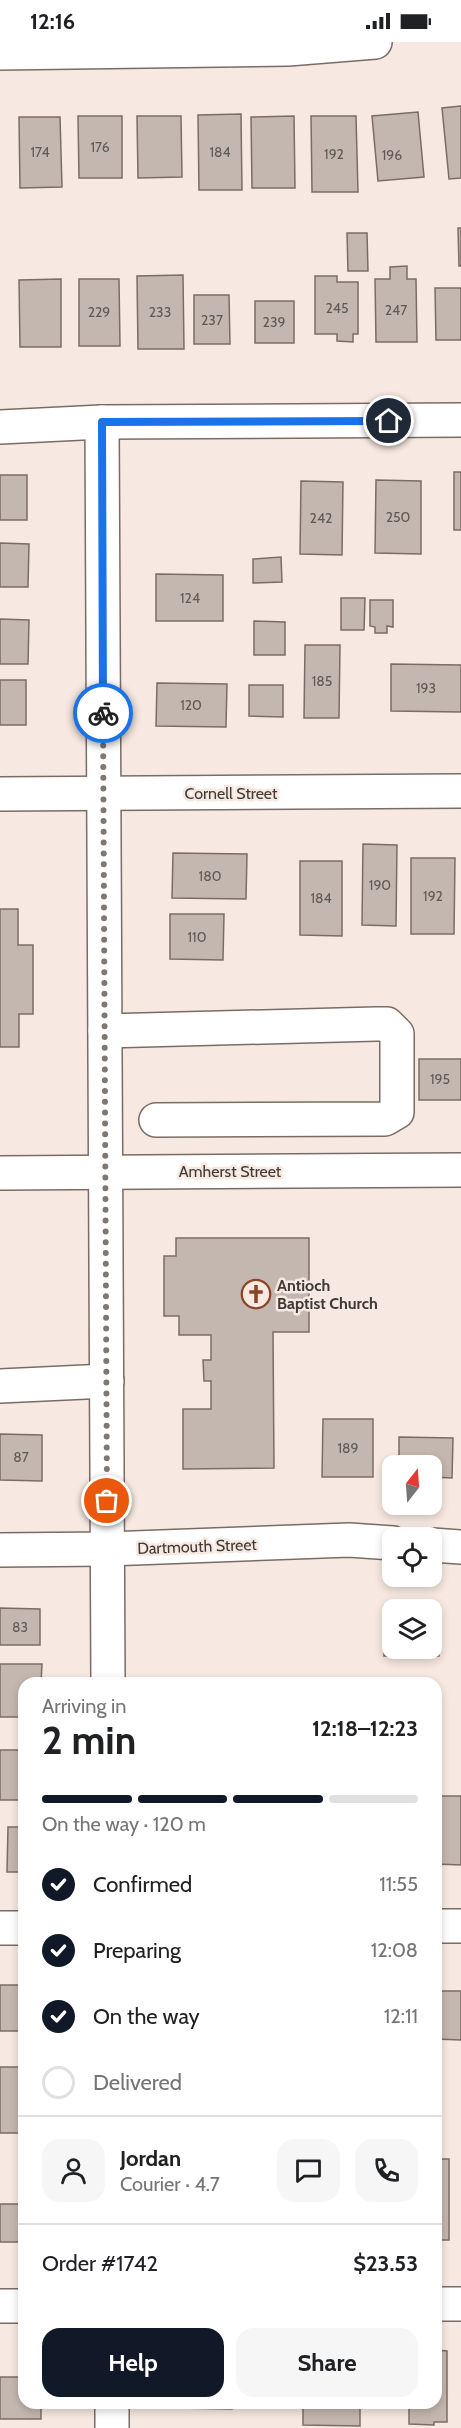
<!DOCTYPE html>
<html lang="en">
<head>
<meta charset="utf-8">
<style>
  body { margin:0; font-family:Cabin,sans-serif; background:#f6f6f6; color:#202124; height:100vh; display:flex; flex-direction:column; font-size:22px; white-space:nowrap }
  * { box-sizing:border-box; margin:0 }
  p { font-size:20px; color:#757577 }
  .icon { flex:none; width:33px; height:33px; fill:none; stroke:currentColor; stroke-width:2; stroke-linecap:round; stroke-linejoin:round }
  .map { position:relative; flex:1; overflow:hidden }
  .sheet { position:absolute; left:18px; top:1635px; width:424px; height:732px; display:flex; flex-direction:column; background:#fff; border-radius:18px; box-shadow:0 3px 9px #0003 }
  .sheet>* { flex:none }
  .needle { width:39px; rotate:17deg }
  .tools { position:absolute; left:382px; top:1413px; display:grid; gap:12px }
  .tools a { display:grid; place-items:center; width:60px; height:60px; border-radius:12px; background:#fff; box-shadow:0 3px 9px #0003; font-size:30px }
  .pin { position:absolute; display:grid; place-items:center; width:51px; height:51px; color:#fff; margin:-26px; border:3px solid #fff; border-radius:50%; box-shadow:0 2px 6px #0007 }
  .courier { position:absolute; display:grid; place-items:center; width:60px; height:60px; margin:-30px; border:4px solid #1a73e8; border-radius:50%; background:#fff; color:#222; box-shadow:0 2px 8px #0007 }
  .overview em { font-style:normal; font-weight:700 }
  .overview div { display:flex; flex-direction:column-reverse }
  .overview { display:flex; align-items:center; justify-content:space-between; height:102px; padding:0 24px }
  h1 { font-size:39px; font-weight:700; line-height:45px }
  .bar { display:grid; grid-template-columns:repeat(4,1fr); gap:9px 6px; align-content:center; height:72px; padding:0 24px }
  .bar i { height:8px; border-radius:4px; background:#e0e0e0 }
  .bar .on { background:#111827 }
  .bar p { grid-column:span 4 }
  .line { display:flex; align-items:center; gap:15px; padding:0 24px; border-top:2px solid #e0e0e0 }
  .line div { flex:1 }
  .round { display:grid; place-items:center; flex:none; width:63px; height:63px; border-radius:18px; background:#f6f6f6 }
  ol { padding:0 24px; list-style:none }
  li { display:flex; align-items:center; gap:18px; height:66px }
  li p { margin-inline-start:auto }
  li .icon { padding:6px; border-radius:50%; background:#111827; color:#fff; stroke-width:4 }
  li:last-child { color:#757577 }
  li i { width:33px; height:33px; border:3px solid #e0e0e0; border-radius:50% }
  .cta { display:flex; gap:12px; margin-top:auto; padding:12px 24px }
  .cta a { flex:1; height:69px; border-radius:18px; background:#111827; color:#fff; font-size:24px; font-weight:700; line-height:69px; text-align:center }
  .cta a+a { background:#f6f6f6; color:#202124 }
  .status { display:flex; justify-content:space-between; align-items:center; height:42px; padding:0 30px; background:#fff; direction:ltr }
  .status svg { height:16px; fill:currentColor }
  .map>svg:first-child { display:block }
  .building { fill:#c4b7af; stroke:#796d65; stroke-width:1.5; fill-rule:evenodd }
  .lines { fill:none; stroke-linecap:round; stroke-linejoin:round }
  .minor-casing { stroke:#786c65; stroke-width:36 }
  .minor { stroke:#fff; stroke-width:33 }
  .done { stroke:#7f7772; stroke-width:6; stroke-dasharray:0 10.8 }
  .route { stroke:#1a73e8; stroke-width:8 }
  .labels { text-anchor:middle; stroke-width:5; stroke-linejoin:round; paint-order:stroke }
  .number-label { font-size:14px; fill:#605954 }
  .street-label { font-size:16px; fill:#3f3a36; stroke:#f7e9e1 }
  .poi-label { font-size:16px; font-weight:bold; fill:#3f3a36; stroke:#f7e9e1; text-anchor:start }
</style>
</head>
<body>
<div class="status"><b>12:16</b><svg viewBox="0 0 49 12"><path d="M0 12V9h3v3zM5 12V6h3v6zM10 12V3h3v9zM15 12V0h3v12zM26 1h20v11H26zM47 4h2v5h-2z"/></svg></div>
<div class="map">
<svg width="461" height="2386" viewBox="0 0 461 2386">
  <rect width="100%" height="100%" fill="#f7e9e1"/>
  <g class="building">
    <path d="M461,64V136L449,137L442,66Z"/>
    <path d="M418,70L424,135L378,139L372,74Z"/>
    <path d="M241,72L242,148H199L198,73Z"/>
    <path d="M78,74H122V136H79Z"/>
    <path d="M137,74H181L182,135L138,136Z"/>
    <path d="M294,74L295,146H252L251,75Z"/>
    <path d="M311,74H356L358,150H312Z"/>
    <path d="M19,75H60L62,145L20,146Z"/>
    <path d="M458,186H461V224H459Z"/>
    <path d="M347,191H367L368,229H348Z"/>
    <path d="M407,224V237H416L417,300H376L375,237H390V225Z"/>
    <path d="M183,233L184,307H138L137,234Z"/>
    <path d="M315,234H337V240H358V292H353V300L337,299V292H315Z"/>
    <path d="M61,237V305H20L19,238Z"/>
    <path d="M79,237H119L120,304H79Z"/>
    <path d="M435,246H461V298H436Z"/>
    <path d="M194,253H229L230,302H194Z"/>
    <rect x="255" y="259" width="39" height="42"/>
    <rect x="454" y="430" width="7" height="58"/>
    <rect x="0" y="433" width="27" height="45"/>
    <path d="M376,438L421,439V512L375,511Z"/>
    <path d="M301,439L343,440L342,513L300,512Z"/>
    <path d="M0,501L29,502L28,545H0Z"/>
    <path d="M281,515L282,540L253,541V517Z"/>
    <path d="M156,532L223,533V579H156Z"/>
    <path d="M341,556H365L364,588H341Z"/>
    <path d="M370,558H393V585L387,584V591H375V585L370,584Z"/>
    <path d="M0,577L29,578L28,622H0Z"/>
    <path d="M254,579L285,580V613H254Z"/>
    <path d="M305,603H340L339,676H304Z"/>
    <path d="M391,622L461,623V670L391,669Z"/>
    <rect x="0" y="638" width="26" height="45"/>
    <path d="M157,641L227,642L226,685L156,684Z"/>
    <path d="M249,643H283V675L249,674Z"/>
    <path d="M363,802L397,803L396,884L362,883Z"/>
    <path d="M173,811L247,812L246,857L172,856Z"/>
    <path d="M411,816H455L454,892H411Z"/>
    <path d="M300,819H342V894L300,893Z"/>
    <path d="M0,867H18V903H33V972H19V1005H0Z"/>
    <path d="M170,872H224L223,918L170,917Z"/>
    <rect x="419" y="1017" width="42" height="41"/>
    <path d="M176,1196H309V1290H273L274,1426L183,1427V1367H211V1339H204L203,1318H211V1293H179V1274H164V1214H176Z"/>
    <path d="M323,1377H373V1435H322Z"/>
    <path d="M0,1392L42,1393V1439L0,1438Z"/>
    <path d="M399,1395L453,1396L452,1436L432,1435V1424H399Z"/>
    <path d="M384,1564H440L439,1614H384ZM393,1568H432V1606H393Z"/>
    <path d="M0,1566L40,1567V1603H0Z"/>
    <path d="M0,1622H42L41,1641H24V1675H0Z"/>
    <rect x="0" y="1708" width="24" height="50"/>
    <path d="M436,1754H461V1823L436,1822Z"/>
    <path d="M8,1785H24V1830H7Z"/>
    <rect x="0" y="1943" width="24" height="46"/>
    <path d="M436,1949H461V1998L436,1997Z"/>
    <rect x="0" y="2025" width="24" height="66"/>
    <rect x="436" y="2117" width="13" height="81"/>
    <rect x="0" y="2162" width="24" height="38"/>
    <path d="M436,2308L447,2309V2380H434V2383L409,2382V2361H436Z"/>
    <path d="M0,2335H24V2361H41V2377H0Z"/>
    <path d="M176,2361H232V2367L176,2366Z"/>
    <path d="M303,2361H360V2384L303,2383Z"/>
  </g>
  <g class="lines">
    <g class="minor-casing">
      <g id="minor">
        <path d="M0,11L288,7L375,0"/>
        <path d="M102,380L108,1641"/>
        <path d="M0,385L102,380L461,378"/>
        <path d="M0,752L461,749"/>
        <path d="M105,989L376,982H387L397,992V1070L385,1077L156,1078"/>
        <path d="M0,1131L461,1128"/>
        <path d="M0,1344L107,1339"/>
        <path d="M432,1503L461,1505"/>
        <path d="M0,1508L107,1507L349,1498L393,1501"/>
        <path d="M436,1884H461"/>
        <path d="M0,1886H24"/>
        <path d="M436,2262H461"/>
        <path d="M0,2264H24"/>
        <path d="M112,2361V2386"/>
      </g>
    </g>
    <use href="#minor" class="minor"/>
  </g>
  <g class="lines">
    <path class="done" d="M103,671L107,1459"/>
    <path class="route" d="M103,671L102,380L389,379"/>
  </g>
  <defs>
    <g id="church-ring" transform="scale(1.5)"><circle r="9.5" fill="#f7e9e1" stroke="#8c4424" stroke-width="1.5"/><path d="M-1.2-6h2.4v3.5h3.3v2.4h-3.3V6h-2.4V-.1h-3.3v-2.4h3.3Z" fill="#8c4424"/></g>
  </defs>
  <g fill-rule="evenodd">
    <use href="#church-ring" x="256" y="1252"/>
  </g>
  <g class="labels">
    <g class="number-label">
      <text x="100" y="110">176</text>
      <text x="40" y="115">174</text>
      <text x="220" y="115">184</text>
      <text x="334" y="117">192</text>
      <text x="392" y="118">196</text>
      <text x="337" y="271">245</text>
      <text x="396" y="273">247</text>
      <text x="99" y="275">229</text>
      <text x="160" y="275">233</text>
      <text x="212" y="283">237</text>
      <text x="274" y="285">239</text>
      <text x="398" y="480">250</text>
      <text x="321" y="481">242</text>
      <text x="190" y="561">124</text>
      <text x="322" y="644">185</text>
      <text x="426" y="651">193</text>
      <text x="191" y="668">120</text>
      <text x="210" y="839">180</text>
      <text x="380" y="848">190</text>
      <text x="433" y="859">192</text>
      <text x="321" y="861">184</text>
      <text x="197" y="900">110</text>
      <text x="440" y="1042">195</text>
      <text x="348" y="1411">189</text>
      <text x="21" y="1420">87</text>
      <text x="20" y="1590">83</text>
    </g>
    <g class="street-label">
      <text x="231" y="757">Cornell Street</text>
      <text x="230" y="1135">Amherst Street</text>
      <text transform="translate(197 1504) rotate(-2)" y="6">Dartmouth Street</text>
    </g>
    <g class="poi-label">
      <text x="277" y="1249">Antioch<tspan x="277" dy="18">Baptist Church</tspan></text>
    </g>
  </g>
</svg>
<div class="tools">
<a><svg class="needle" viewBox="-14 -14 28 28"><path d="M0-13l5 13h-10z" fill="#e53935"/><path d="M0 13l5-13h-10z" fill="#757577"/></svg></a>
<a><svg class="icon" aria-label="locate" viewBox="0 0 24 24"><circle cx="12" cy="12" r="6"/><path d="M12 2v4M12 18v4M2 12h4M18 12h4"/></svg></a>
<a><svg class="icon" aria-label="layers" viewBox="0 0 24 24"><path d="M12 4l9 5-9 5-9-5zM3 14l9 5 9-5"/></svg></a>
</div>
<div class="pin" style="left:107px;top:1459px;background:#ea580c"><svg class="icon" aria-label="bag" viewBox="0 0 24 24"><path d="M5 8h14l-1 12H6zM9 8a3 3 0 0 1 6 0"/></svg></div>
<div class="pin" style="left:389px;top:379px;background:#1f2937"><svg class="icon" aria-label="home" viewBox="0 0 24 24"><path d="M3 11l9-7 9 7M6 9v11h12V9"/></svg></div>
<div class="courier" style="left:103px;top:671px"><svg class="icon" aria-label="bike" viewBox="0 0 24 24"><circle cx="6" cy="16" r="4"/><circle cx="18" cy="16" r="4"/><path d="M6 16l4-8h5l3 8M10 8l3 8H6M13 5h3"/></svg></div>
<section class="sheet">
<div class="overview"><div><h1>2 min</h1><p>Arriving in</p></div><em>12:18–12:23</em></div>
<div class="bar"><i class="on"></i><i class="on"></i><i class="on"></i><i></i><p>On the way · 120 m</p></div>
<ol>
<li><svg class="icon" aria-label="check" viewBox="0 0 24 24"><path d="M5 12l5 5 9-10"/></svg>Confirmed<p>11:55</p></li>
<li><svg class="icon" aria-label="check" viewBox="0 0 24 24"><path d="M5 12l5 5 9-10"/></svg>Preparing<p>12:08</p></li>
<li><svg class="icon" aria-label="check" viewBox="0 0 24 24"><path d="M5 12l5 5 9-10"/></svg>On the way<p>12:11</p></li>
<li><i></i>Delivered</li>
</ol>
<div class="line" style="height:108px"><a class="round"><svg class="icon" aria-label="person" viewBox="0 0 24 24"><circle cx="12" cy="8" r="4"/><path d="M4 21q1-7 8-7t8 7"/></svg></a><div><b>Jordan</b><p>Courier · 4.7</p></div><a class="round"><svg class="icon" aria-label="chat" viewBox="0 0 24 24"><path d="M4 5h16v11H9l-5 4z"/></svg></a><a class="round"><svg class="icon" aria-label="phone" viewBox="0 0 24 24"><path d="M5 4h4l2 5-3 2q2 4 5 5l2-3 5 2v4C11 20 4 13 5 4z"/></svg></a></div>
<div class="line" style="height:78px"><div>Order #1742</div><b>$23.53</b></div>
<div class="cta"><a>Help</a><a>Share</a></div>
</section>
</div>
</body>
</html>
